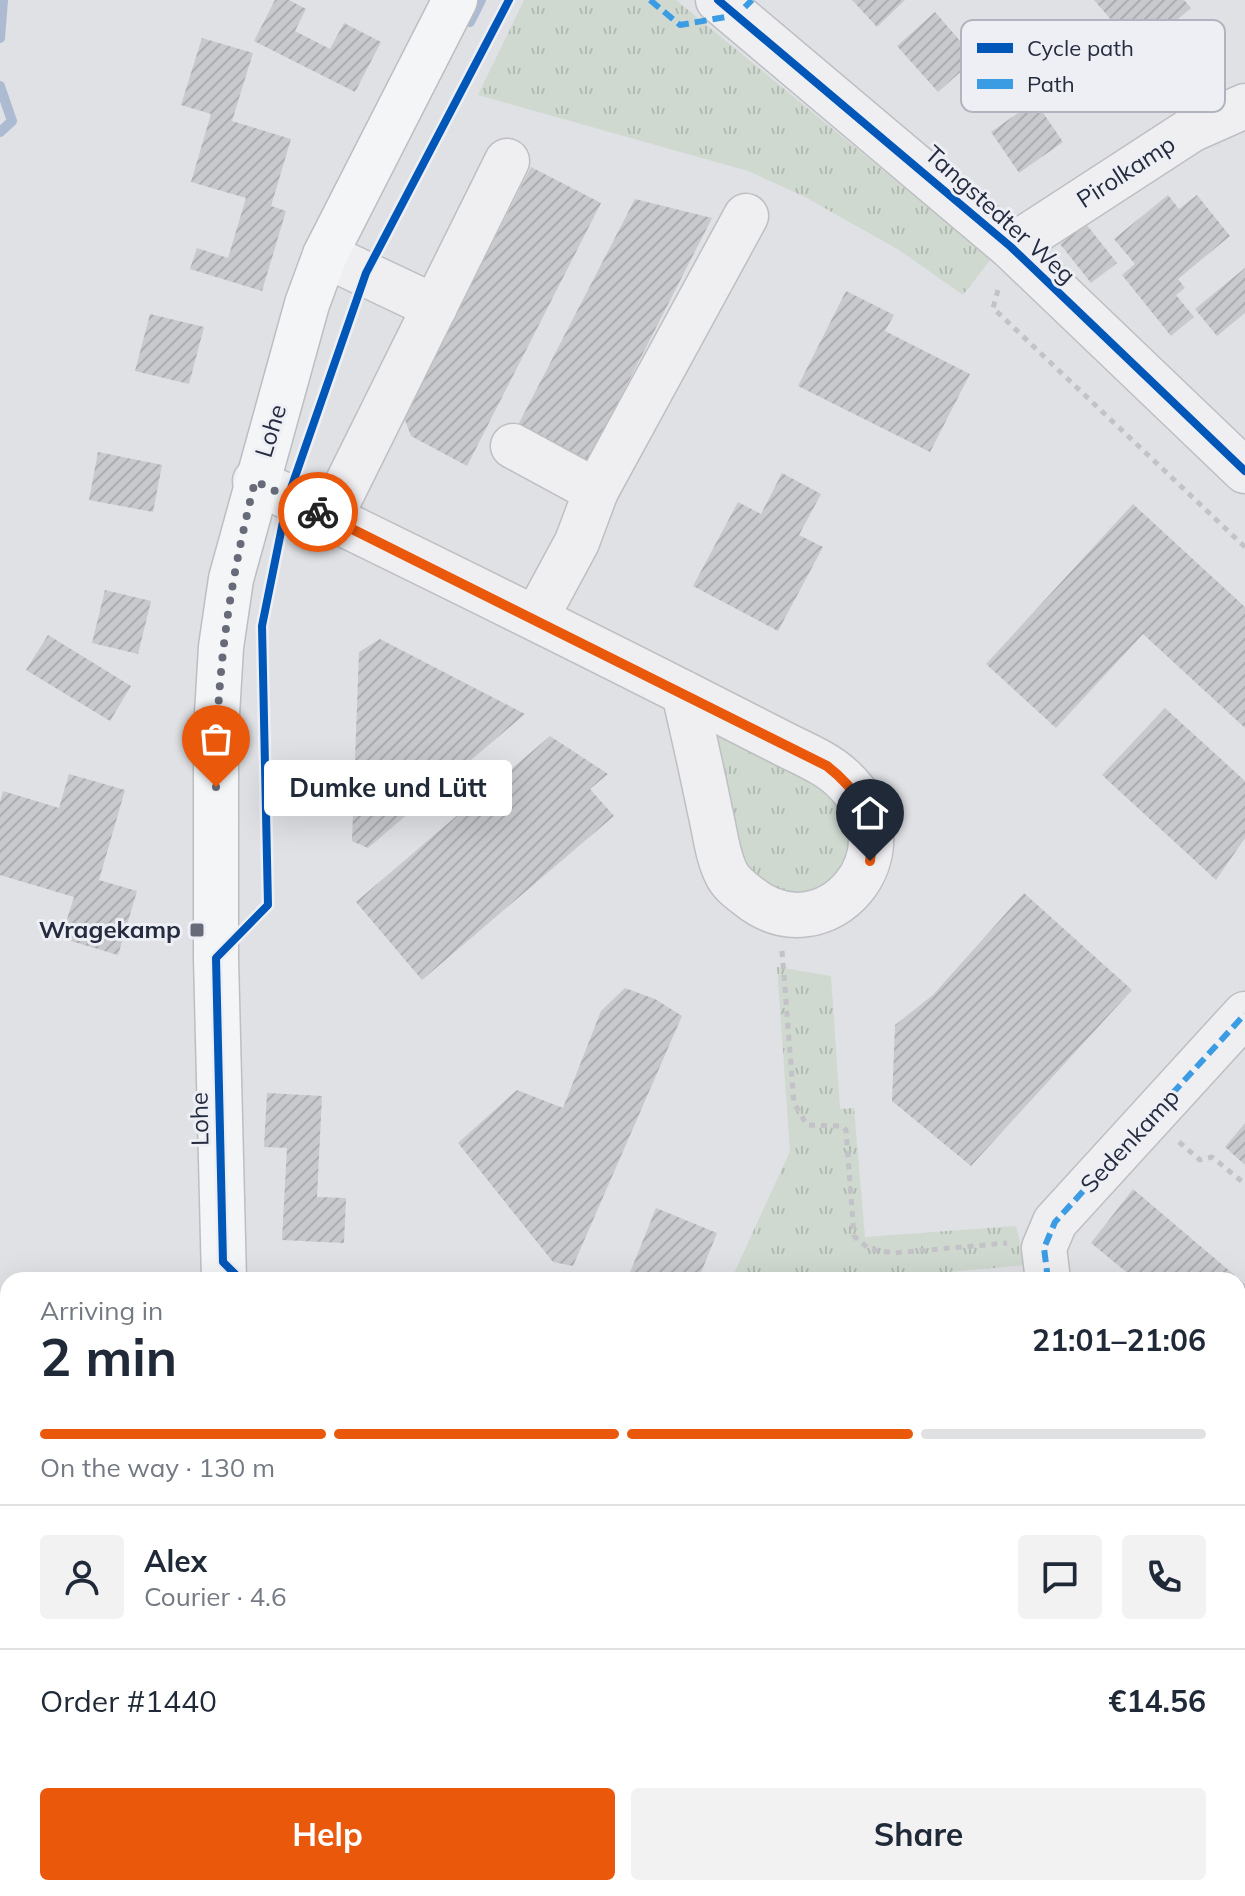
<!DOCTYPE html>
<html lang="en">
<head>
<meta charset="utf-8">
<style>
  body { margin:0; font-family:Mulish,sans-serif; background:#f2f2f3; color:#1f2937; height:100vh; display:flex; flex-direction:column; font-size:30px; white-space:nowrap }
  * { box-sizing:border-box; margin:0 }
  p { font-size:26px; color:#747a83 }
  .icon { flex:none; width:44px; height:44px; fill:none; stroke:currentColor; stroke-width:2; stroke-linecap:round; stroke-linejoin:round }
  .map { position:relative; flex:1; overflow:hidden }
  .details { position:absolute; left:0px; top:1272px; width:1246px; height:624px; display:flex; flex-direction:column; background:#fff; border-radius:24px 24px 0 0; box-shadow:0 8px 32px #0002 }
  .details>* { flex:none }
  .pin { position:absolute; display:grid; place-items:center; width:68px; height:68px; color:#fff; margin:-82px -34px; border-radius:50% 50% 50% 0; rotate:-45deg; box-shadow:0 0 8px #0007 }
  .pin .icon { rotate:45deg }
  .courier { position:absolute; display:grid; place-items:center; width:80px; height:80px; margin:-40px; border:6px solid #ea580c; border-radius:50%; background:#fff; color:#222; box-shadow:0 2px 10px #0007 }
  .bubble { position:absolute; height:56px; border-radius:8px; background:#fff; box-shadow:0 8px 32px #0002; font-size:26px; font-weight:700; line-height:56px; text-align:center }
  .headline em { font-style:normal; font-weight:700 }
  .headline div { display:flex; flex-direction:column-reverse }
  .headline { display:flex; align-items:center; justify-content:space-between; height:136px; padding:0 40px }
  h1 { font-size:52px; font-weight:700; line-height:60px }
  .bar { display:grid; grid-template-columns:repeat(4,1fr); gap:12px 8px; align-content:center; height:96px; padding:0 40px }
  .bar i { height:10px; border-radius:6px; background:#e0e1e3 }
  .bar .on { background:#ea580c }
  .bar p { grid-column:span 4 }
  .line { display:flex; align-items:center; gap:20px; padding:0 40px; border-top:2px solid #e0e1e3 }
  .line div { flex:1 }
  .round { display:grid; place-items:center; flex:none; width:84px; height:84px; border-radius:8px; background:#f2f2f3 }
  .primary-button { display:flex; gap:16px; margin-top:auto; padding:16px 40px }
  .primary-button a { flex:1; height:92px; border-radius:8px; background:#ea580c; color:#fff; font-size:32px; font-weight:700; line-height:92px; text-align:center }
  .primary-button a+a { background:#f2f2f3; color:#1f2937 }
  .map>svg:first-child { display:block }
  .grass { fill:url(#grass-tufts) }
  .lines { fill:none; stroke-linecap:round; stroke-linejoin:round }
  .stream { stroke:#acbad2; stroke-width:10 }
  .building { fill:url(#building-hatch) }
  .minor-casing { stroke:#bebfc3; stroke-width:47 }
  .major-casing { stroke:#bcbec3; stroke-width:47 }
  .path { stroke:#c2c2c8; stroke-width:5; stroke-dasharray:6 6; stroke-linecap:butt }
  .minor { stroke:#efeff2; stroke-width:44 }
  .major { stroke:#f4f5f6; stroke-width:44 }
  .quiet { stroke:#3c9ce3; stroke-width:6; stroke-dasharray:12 6; stroke-linecap:butt }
  .cycleway-casing { stroke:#edeff5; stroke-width:13 }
  .cycleway { stroke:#0057b8; stroke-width:8 }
  .done { stroke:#676b79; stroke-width:8; stroke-dasharray:0 14.4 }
  .route { stroke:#ea580c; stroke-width:10 }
  .poi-dot { fill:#676b79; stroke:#edeff5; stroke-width:3 }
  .labels { text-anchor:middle; stroke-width:6; stroke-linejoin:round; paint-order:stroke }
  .street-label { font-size:24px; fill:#262c3f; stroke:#edeff5 }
  .poi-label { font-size:24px; font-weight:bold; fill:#262c3f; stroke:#edeff5; text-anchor:end }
  .key { fill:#edeff5; stroke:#b1b4be; stroke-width:2 }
  .key-label { font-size:22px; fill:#262c3f }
</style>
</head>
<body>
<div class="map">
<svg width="1245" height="1896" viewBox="0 0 1245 1896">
  <defs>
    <pattern id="grass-tufts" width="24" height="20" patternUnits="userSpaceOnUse" patternTransform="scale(2)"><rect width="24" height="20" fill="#cfd9d0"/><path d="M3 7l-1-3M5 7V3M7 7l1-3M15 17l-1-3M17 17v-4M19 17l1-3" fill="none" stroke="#b2bab4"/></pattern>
    <pattern id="building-hatch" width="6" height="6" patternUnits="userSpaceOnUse" patternTransform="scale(2)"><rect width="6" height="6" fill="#c8c9cd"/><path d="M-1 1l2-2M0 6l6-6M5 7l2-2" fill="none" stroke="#acadb1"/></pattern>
  </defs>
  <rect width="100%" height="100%" fill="#e0e1e5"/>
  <g class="grass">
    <path d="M524,0H676L991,259L963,295L899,250L805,197L748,171L478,95Z"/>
    <path d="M718,734L832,788L843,799L856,854L833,887L808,896H772L742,873L713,742Z"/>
    <path d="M777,967L831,976L840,1109L854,1108L865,1237L1016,1226L1026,1265L860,1280H731L790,1151Z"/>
    <path d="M1245,1716V1896H1061L1069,1888H1238V1724Z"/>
    <path d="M739,1888H823L824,1896H741Z"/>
  </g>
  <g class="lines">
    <g class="stream">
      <path d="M470,22L481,0"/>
      <path d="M0,38L3,0"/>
      <path d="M0,86L12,121L0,132"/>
    </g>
  </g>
  <g class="building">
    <path d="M275,0H289L306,9L295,31L330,49L344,23L381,42L355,92L254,41Z"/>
    <path d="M852,0H905L877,27Z"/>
    <path d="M1094,0H1184L1191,8L1139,52Z"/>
    <path d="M935,12L961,42L978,27L992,44L938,92L897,46Z"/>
    <path d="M202,38L253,53L232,121L291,139L271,206L286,211L262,291L190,269L197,248L228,258L246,198L191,182L211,114L181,105Z"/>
    <path d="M1035,101L1063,142L1019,173L991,132Z"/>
    <path d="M531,167L601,203L467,466L411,436L404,417Z"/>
    <path d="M1168,195L1179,209L1197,195L1230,236L1178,279L1185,288L1176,295L1194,317L1171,336L1122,275L1135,264L1114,239Z"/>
    <path d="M635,199L712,218L587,463L517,427Z"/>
    <path d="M1086,224L1117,263L1091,283L1060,244Z"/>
    <path d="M1245,268V313L1217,336L1195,309Z"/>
    <path d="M846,291L894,315L885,331L970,374L930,452L798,386Z"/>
    <path d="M150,314L204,327L189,384L135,371Z"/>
    <path d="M98,452L162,465L153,512L89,500Z"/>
    <path d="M782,473L821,494L799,535L823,547L778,631L693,586L738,502L761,514Z"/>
    <path d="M1133,504L1245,607V728L1143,634L1056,728L986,664Z"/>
    <path d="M105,590L151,601L138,654L92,643Z"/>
    <path d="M48,635L131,686L110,721L26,670Z"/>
    <path d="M380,639L525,714L368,848L352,841L359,652Z"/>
    <path d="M1165,708L1245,781V838L1216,880L1102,775Z"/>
    <path d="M550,736L608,774L590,789L614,816L422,980L356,902Z"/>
    <path d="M69,774L125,790L99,880L137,891L118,955L61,938L74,897L0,875V802L3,791L59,808Z"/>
    <path d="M1024,893L1132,990L971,1166L892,1101L895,1025L933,995Z"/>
    <path d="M625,988L655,999L682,1016L573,1266L553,1262L458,1143L517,1090L563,1108L601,1011Z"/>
    <path d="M267,1093L322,1096L317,1197L346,1198L344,1243L282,1240L287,1148L264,1147Z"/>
    <path d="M1245,1123V1165L1225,1147Z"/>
    <path d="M1133,1189L1245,1284V1291L1238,1299V1280H1136L1091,1243Z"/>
    <path d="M656,1208L717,1233L698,1280H627Z"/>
    <path d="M1245,1328V1386L1238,1380V1336Z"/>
    <path d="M1245,1528V1610L1238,1618V1536Z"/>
    <path d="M347,1888H387L388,1896L348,1895Z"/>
    <path d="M514,1888H566L567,1896H483V1893Z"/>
  </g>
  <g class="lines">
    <g class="minor-casing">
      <g id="minor">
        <path d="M718,0L1011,247L1245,471"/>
        <path d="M1011,247L1191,130L1245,106"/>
        <path d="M325,255L435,307"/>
        <path d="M513,446L596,491L577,542L536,618"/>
        <path d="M255,481C397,550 538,619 678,690C712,707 746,725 780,742C801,753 825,762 842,778C920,850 825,959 748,896C740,890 732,884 727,875C717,856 715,831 710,811C702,772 693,732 684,693"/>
        <path d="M596,491L746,216"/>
        <path d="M330,518L507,161"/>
        <path d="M1048,1280L1044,1248L1055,1222L1245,1014"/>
        <path d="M1238,1463L1245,1470"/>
      </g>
    </g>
    <g class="major-casing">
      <g id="major">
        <path d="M224,1280L216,958V731L221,647L231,579L307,304L325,255L455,0"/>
        <path d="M275,1888L276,1896"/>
      </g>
    </g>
    <g class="path">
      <path d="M383,240L509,0"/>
      <path d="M998,290L993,308L1245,547"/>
      <path d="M341,339L352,311"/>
      <path d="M255,919L268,905L263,662"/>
      <path d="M782,951L794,1103L807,1125L842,1126L846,1130L854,1236L869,1249L894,1253L1007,1243"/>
      <path d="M1179,1142L1200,1160L1212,1157L1245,1184"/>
    </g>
    <use href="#minor" class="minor"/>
    <use href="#major" class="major"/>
    <g class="quiet">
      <path d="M650,0L680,25L737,15L752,0"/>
      <path d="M1048,1280L1044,1248L1055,1222L1245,1014"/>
      <path d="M1238,1463L1245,1470"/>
    </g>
    <g class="cycleway-casing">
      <g id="cycleway">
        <path d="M718,0L1011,247L1245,471"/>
        <path d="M241,1280L223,1262L216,958L268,905L262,626L288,497L366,273L509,0"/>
      </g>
    </g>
    <use href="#cycleway" class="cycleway"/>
  </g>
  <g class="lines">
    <path class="done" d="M216,787C216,675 228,590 255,481L318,512"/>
    <path class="route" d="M318,512L827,766C858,790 877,820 870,861"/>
  </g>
  <rect class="poi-dot" x="189" y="922" width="16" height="16" rx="4"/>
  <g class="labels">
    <g class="street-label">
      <text transform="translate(1126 172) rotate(-33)" y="8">Pirolkamp</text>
      <text transform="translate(1000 215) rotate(42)" y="8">Tangstedter Weg</text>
      <text transform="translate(271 431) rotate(-73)" y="8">Lohe</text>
      <text transform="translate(200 1119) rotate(-91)" y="8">Lohe</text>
      <text transform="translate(1130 1141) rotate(-47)" y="8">Sedenkamp</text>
    </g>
    <g class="poi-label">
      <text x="181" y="938">Wragekamp</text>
    </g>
  </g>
  <rect x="961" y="20" width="264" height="92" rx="12" class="key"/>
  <rect x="977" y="43" width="36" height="10" fill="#0057b8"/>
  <rect x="977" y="79" width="36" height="10" fill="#3c9ce3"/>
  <g class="key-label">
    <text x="1027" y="56">Cycle path</text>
    <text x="1027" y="92">Path</text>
  </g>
</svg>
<div class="pin" style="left:216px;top:787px;background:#ea580c"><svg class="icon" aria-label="bag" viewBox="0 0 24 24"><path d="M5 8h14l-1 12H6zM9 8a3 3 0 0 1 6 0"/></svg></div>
<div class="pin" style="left:870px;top:861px;background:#1f2937"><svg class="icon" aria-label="home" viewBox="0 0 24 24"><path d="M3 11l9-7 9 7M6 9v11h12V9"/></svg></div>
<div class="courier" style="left:318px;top:512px"><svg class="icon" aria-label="bike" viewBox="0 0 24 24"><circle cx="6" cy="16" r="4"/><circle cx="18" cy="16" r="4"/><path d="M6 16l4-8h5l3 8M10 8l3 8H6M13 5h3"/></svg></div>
<div class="bubble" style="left:264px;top:760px;width:248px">Dumke und Lütt</div>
<section class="details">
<div class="headline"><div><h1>2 min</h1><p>Arriving in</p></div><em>21:01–21:06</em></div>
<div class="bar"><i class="on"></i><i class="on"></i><i class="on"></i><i></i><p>On the way · 130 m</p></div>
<div class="line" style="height:144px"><a class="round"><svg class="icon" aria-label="person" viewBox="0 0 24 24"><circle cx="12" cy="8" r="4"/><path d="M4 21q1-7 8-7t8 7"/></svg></a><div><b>Alex</b><p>Courier · 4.6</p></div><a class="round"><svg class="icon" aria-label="chat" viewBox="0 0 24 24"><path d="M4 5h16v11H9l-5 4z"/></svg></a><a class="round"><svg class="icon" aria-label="phone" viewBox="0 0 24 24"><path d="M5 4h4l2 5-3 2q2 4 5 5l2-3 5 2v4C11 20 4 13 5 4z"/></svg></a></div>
<div class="line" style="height:104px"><div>Order #1440</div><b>€14.56</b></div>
<div class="primary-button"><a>Help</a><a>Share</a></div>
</section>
</div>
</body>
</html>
